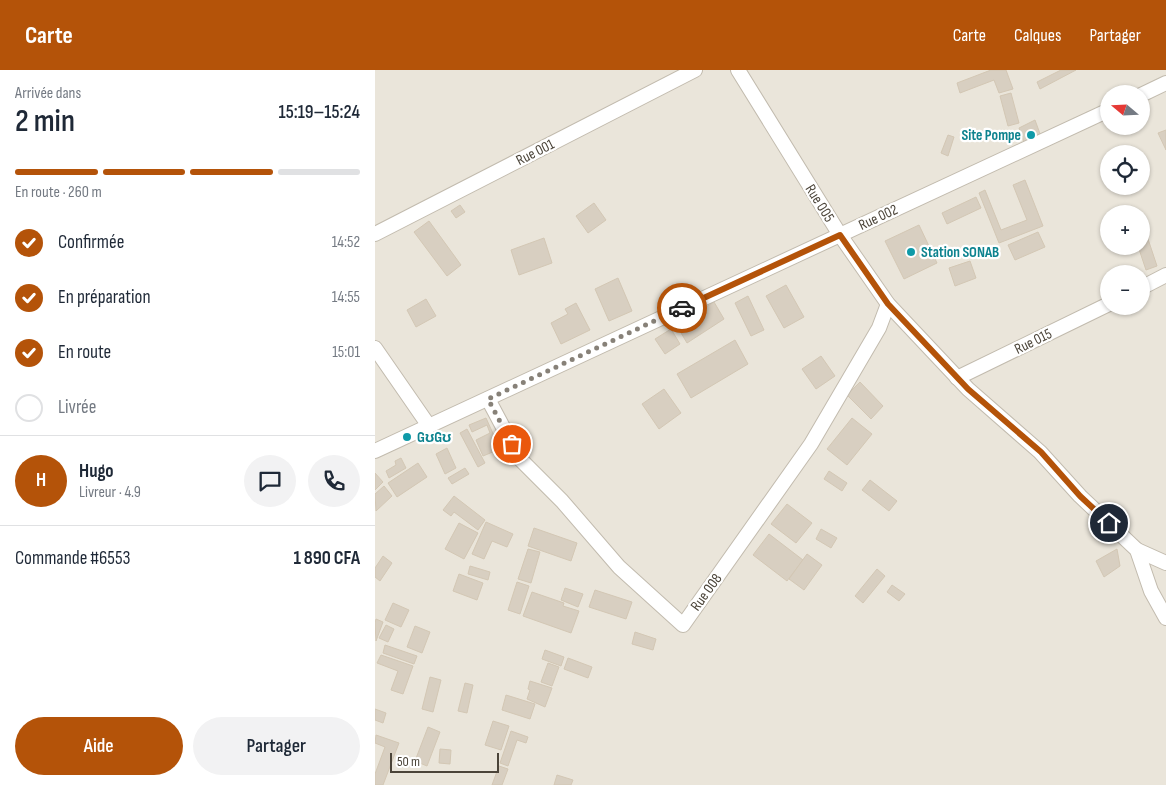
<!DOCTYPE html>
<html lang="fr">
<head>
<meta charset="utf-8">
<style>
  body { margin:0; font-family:"Sofia Sans Condensed",sans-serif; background:#f2f2f3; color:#1f2937; height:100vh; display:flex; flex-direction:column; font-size:19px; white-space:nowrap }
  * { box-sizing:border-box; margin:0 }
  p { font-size:16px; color:#747a83 }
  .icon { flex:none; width:28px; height:28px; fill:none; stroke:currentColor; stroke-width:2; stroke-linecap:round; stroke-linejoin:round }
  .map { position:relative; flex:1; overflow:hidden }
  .panel { display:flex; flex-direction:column; background:#fff; width:375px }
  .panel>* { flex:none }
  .needle { width:32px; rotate:289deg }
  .buttons { position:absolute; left:725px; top:15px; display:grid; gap:10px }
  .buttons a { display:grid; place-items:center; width:50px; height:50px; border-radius:50%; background:#fff; box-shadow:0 1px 4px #0004; font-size:25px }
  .scale { position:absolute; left:15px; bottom:12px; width:109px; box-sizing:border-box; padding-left:5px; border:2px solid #4b4439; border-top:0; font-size:14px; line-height:18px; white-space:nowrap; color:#4b4439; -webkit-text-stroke:4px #fff; paint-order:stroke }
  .pin { position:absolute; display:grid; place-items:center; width:42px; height:42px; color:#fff; margin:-21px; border:2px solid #fff; border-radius:50%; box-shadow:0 1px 5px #0007 }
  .courier { position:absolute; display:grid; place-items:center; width:50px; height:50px; margin:-25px; border:4px solid #b45309; border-radius:50%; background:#fff; color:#222; box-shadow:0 1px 6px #0007 }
  .overview em { font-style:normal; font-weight:600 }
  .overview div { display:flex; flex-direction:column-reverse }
  .overview { display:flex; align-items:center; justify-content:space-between; height:85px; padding:0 15px }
  h1 { font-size:32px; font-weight:600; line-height:38px }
  .bar { display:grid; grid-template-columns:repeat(4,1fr); gap:8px 5px; align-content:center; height:60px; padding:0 15px }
  .bar i { height:6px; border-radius:4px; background:#e0e1e3 }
  .bar .on { background:#b45309 }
  .bar p { grid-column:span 4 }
  .line { display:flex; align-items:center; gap:12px; padding:0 15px; border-top:1px solid #e0e1e3 }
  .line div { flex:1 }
  .round { display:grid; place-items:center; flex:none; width:52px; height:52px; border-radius:26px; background:#f2f2f3 }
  ol { padding:0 15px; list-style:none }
  li { display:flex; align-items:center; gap:15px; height:55px }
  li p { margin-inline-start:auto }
  li .icon { padding:5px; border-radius:50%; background:#b45309; color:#fff; stroke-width:4 }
  li:last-child { color:#747a83 }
  li i { width:28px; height:28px; border:2px solid #e0e1e3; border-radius:50% }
  .cta { display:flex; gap:10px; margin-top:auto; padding:10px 15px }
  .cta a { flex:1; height:58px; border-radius:30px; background:#b45309; color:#fff; font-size:20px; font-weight:600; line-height:58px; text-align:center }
  .cta a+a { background:#f2f2f3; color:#1f2937 }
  header { display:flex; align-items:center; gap:30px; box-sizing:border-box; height:70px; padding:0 25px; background:#b45309; color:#fff }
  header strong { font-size:24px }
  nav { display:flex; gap:28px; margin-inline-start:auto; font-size:18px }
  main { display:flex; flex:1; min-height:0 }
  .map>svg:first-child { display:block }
  .residential { fill:#eae5da; fill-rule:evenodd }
  .building { fill:#d8cfc1; stroke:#d3c7b4 }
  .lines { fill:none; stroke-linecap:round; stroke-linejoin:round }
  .street-casing { stroke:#c2bbae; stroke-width:16 }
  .street { stroke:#fff; stroke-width:14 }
  .done { stroke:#878178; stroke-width:5; stroke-dasharray:0 9 }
  .route { stroke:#b45309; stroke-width:6 }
  .culture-dot { fill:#0f9aa8; stroke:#fff; stroke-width:2 }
  .labels { text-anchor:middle; stroke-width:4.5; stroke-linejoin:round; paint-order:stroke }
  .culture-label { font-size:15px; font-weight:bold; fill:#0d838f; stroke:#fff; text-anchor:start }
  .street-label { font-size:15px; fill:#4b4439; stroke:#fff }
</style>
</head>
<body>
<header>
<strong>Carte</strong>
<nav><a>Carte</a><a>Calques</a><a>Partager</a></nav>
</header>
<main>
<section class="panel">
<div class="overview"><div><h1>2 min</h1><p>Arrivée dans</p></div><em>15:19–15:24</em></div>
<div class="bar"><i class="on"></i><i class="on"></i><i class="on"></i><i></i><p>En route · 260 m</p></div>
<ol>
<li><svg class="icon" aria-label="check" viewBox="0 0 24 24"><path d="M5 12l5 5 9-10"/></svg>Confirmée<p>14:52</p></li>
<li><svg class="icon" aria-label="check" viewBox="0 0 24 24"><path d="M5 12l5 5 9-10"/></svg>En préparation<p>14:55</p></li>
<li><svg class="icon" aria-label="check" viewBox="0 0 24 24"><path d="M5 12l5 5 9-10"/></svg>En route<p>15:01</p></li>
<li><i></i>Livrée</li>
</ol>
<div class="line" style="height:90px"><b class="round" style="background:#b45309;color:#fff">H</b><div><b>Hugo</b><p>Livreur · 4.9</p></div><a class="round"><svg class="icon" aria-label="chat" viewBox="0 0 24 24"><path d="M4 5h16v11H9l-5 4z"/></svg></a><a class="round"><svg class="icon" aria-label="phone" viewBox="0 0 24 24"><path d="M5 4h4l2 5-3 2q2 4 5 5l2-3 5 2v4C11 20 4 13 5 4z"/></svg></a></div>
<div class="line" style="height:65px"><div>Commande #6553</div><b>1 890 CFA</b></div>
<div class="cta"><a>Aide</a><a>Partager</a></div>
</section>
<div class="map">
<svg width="791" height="715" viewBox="0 0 791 715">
  <rect width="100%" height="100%" fill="#f6f3ec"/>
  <path class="residential" d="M0,0H791V715H0ZM734,24H766V56H734ZM734,84H766V116H734ZM734,144H766V176H734ZM734,204H766V236H734Z"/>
  <g class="building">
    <path d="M616,0H631L638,19L624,23L619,10L585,23L582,13Z"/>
    <path d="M686,0H701L665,19L662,12Z"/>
    <path d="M636,23L644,53L633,56L625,26Z"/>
    <path d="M660,50L668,72L652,81L644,58Z"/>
    <path d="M791,60V80L783,63Z"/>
    <path d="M573,65L579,67L573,86L566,83Z"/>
    <path d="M650,110L668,156L624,173L604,123L610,120L626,160L652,150L638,115Z"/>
    <path d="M601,127L606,138L572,154L567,143Z"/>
    <path d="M219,133L231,150L213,163L201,146Z"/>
    <path d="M85,135L90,142L81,148L76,141Z"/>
    <path d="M54,151L86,195L72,206L39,162Z"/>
    <path d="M766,154H768L782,196L771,200L763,176H766Z"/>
    <path d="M544,155L562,193L529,209L510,171Z"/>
    <path d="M663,162L670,177L640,190L633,175Z"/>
    <path d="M169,168L177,193L144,205L136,180Z"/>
    <path d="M595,191L601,208L580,216L574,198Z"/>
    <path d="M243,208L257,241L234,251L220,219Z"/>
    <path d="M411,215L429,247L409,258L391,226Z"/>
    <path d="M373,226L389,260L376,266L360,233Z"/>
    <path d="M51,229L61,246L41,257L32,240Z"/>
    <path d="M339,232L349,249L312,273L302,256Z"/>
    <path d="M201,233L215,260L186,274L176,253L193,244L190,239Z"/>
    <path d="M296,259L305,274L290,284L280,269Z"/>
    <path d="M360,270L373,294L316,328L302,304Z"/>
    <path d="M446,286L460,306L441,319L427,299Z"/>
    <path d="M485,312L508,336L496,349L472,325Z"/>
    <path d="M289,319L306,343L284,359L267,334Z"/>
    <path d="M111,348L125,379L108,386L101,370L115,363L112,355L97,362L94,355Z"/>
    <path d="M477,348L497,364L472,395L452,379Z"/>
    <path d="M92,359L110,393L103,397L85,363Z"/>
    <path d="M72,378L81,398L70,404L61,384Z"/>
    <path d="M26,388L31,398L14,408L11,401L21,395L20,391Z"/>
    <path d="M43,393L52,407L22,427L13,413Z"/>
    <path d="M90,398L94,404L77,414L73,408Z"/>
    <path d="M454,401L472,413L467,421L449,409Z"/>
    <path d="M0,403L8,412L0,420Z"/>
    <path d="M495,410L522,431L514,441L487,420Z"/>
    <path d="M9,416L17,426L1,441L0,424Z"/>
    <path d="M79,426L110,450L103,460L79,442L76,446L68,440Z"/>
    <path d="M412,434L437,453L421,473L396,454Z"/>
    <path d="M111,452L138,464L132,477L117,471L109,489L97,484Z"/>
    <path d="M84,453L103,463L89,489L70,479Z"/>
    <path d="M159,458L202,473L196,491L153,476Z"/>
    <path d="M446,459L462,468L456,478L441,469Z"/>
    <path d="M394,464L428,490L412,511L378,485Z"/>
    <path d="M153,479L165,482L156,513L143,509Z"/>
    <path d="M742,479L745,496L729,507L721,491Z"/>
    <path d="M432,484L447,495L429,520L414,509Z"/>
    <path d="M8,486L17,493L5,511L0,507V498Z"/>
    <path d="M95,496L115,502L113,510L93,504Z"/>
    <path d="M502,499L510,506L488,533L480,526Z"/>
    <path d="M84,504L108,513L102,530L78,521Z"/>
    <path d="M142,512L154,516L145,544L133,540Z"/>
    <path d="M517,515L530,524L524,531L512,522Z"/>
    <path d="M190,518L208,524L203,537L186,530Z"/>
    <path d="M220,520L257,532L251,549L214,537Z"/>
    <path d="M157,522L189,533L188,536L204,541L196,563L148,546Z"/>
    <path d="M18,533L34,540L26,557L10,550Z"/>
    <path d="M1,549L8,552L1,571L0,553Z"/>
    <path d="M11,555L19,559L13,572L4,568Z"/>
    <path d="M40,556L55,562L47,583L32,577Z"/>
    <path d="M260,562L281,569L278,580L257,574Z"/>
    <path d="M10,575L42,586L39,594L8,583Z"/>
    <path d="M170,580L189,587L186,596L167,589Z"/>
    <path d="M6,585L38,596L28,624L16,620L23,601L2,593Z"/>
    <path d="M193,588L217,597L213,608L189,599Z"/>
    <path d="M173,593L184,597L177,616L166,612Z"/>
    <path d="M55,607L66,610L58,642L47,639Z"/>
    <path d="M155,611L177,618L170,637L152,629L155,620L153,619Z"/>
    <path d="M90,613L98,615L92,643L83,641Z"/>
    <path d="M131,625L160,634L155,649L127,640Z"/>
    <path d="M0,639L11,643L8,653L0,650Z"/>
    <path d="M118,651L134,656L126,680L110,675Z"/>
    <path d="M53,657L65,662L52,696L40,691Z"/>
    <path d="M136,661L153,667L151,673L142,670L133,696L125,693Z"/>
    <path d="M1,665L24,673L8,715H0V704L10,677L0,673Z"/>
    <path d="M65,679L76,680L75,694L64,693Z"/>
    <path d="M124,696L133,699L127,715H117Z"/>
    <path d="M182,705L198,710L196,715H179Z"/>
  </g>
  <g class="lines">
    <g class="street-casing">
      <g id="street">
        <path d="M363,0L465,165L513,234L593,319L665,382L705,426L762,480L776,521L791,548"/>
        <path d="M766,25L791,13"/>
        <path d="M0,164L320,0"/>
        <path d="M766,218L791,205"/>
        <path d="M0,278L54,356"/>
        <path d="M582,308L734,234"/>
        <path d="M113,329L145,389L187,431L244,497L308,555L436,374L504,258L513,234"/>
        <path d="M0,381L734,40"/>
        <path d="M762,480L791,493"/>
      </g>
    </g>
    <use href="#street" class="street"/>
  </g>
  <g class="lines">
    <path class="done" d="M137,374L113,329L307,238"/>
    <path class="route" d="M307,238L465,165L513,234L593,319L666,382L705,426L734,453"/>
  </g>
  <g class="culture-dot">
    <circle cx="656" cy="65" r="5"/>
    <circle cx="536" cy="182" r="5"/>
    <circle cx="32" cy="367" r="5"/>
  </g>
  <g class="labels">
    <g class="culture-label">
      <text x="646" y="70" text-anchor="end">Site Pompe</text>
      <text x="546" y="187">Station SONAB</text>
      <text x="42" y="372">GʊGʊ</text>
    </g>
    <g class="street-label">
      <text transform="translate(160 82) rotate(-27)" y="5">Rue 001</text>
      <text transform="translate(445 133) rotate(58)" y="5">Rue 005</text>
      <text transform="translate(503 147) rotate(-25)" y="5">Rue 002</text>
      <text transform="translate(658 271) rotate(-26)" y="5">Rue 015</text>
      <text transform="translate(331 522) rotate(-54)" y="5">Rue 008</text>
    </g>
  </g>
</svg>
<div class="buttons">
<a><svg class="needle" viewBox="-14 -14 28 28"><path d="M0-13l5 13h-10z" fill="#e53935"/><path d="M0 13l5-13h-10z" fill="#747a83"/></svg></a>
<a><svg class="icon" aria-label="locate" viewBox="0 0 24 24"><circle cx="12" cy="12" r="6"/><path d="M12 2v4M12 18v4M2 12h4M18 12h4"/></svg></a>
<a>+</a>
<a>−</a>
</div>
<div class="scale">50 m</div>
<div class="pin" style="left:137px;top:374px;background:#ea580c"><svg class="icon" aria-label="bag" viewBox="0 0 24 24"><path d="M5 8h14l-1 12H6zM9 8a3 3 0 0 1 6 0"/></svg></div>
<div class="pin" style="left:734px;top:453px;background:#1f2937"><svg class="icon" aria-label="home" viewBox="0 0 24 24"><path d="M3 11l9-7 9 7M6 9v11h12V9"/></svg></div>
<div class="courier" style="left:307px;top:238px"><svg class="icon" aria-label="car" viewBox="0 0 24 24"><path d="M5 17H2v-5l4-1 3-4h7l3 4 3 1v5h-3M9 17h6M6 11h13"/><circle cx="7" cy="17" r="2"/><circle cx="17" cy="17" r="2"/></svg></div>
</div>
</main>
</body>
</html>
